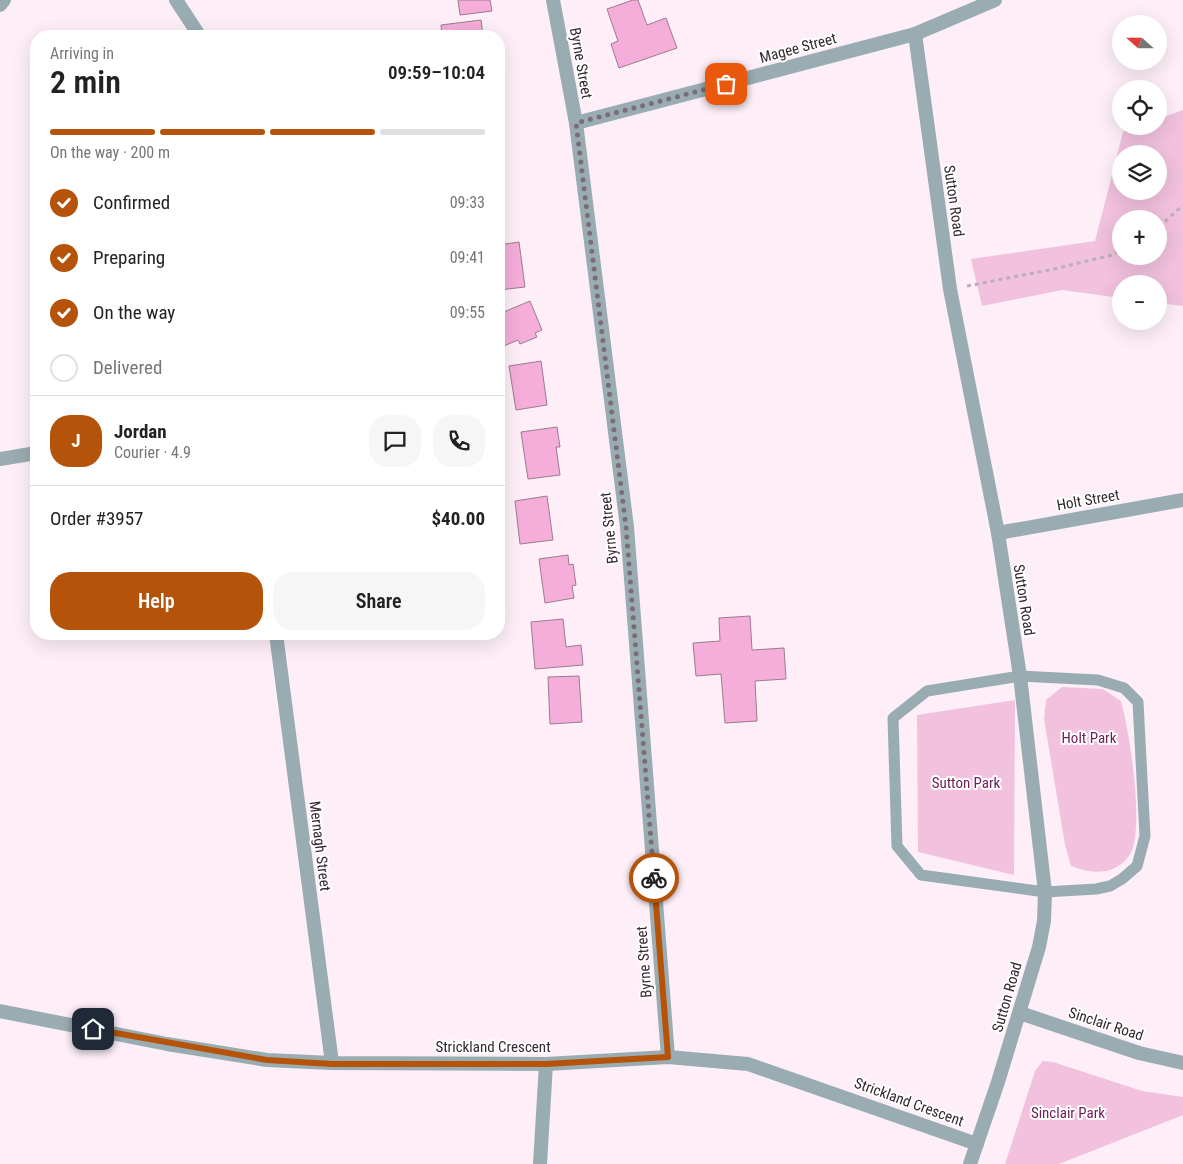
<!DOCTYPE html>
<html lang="en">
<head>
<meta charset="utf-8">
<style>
  body { margin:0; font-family:"Roboto Condensed",sans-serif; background:#f6f6f6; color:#222; height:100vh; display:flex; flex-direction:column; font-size:19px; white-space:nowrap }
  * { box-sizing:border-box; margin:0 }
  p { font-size:16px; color:#767676 }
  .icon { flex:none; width:28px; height:28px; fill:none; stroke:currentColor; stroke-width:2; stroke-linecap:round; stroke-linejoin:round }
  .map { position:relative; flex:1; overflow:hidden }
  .sheet { position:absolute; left:30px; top:30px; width:475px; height:610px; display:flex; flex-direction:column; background:#fff; border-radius:20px; box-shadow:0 5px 20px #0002 }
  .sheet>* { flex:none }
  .needle { width:32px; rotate:291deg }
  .controls { position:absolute; left:1112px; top:15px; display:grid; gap:10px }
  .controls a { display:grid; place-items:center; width:55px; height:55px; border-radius:50%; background:#fff; box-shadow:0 5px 20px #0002; font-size:25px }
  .pin { position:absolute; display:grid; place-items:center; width:42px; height:42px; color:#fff; margin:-21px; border-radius:10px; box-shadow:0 2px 8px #0006 }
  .courier { position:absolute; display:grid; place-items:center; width:50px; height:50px; margin:-25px; border:4px solid #b45309; border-radius:50%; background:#fff; color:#222; box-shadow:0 1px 6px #0007 }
  .summary em { font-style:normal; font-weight:600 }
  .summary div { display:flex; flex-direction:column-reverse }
  .summary { display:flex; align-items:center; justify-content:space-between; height:85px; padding:0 20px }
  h1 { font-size:32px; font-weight:600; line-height:38px }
  .bar { display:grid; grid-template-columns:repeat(4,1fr); gap:8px 5px; align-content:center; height:60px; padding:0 20px }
  .bar i { height:6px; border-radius:4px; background:#e0e0e0 }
  .bar .on { background:#b45309 }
  .bar p { grid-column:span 4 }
  .line { display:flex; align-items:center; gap:12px; padding:0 20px; border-top:1px solid #e0e0e0 }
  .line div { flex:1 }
  .round { display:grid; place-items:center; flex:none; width:52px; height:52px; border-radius:20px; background:#f6f6f6 }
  ol { padding:0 20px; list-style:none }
  li { display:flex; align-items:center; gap:15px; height:55px }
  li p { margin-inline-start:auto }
  li .icon { padding:5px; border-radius:50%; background:#b45309; color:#fff; stroke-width:4 }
  li:last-child { color:#767676 }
  li i { width:28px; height:28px; border:2px solid #e0e0e0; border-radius:50% }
  .cta { display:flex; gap:10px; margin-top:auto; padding:10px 20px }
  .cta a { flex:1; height:58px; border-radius:20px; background:#b45309; color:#fff; font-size:20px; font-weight:600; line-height:58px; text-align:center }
  .cta a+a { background:#f6f6f6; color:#222 }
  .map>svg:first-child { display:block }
  .green { fill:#f1c1de; fill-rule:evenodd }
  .building { fill:#f5adda; stroke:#9c7b8f }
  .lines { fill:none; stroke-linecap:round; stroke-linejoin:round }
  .path { stroke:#bdaeb7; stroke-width:3; stroke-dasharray:4 4; stroke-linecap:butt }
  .service { stroke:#99acb2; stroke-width:11 }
  .minor { stroke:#99acb2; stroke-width:14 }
  .done { stroke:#7b6d76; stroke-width:5; stroke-dasharray:0 9 }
  .route { stroke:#b45309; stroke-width:6 }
  .labels { text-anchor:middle; stroke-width:4; stroke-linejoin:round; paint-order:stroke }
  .street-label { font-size:15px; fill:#352830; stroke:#fff }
  .park-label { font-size:15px; fill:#71205a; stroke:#fff }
</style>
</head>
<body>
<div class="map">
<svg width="1183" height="1164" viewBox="0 0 1183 1164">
  <rect width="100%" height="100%" fill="#fdeef7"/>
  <g class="green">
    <path d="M1183,110V306L1159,303V284H1121V298L1062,290L982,306L971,259L1095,241L1123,132L1138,126H1159V119ZM1121,154H1159V191H1121ZM1121,219H1159V256H1121Z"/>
    <path d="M1062,687L1103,689L1121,701C1129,729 1146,833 1129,856C1114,876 1091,874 1071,866L1065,845L1044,719L1046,700Z"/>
    <path d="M1015,700L1014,875L918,852L917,715Z"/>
    <path d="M1043,1061L1053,1062L1142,1091L1183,1097V1115L1059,1164H1005L1035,1071Z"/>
  </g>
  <g class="building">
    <path d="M458,0H490L492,11L460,15Z"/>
    <path d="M633,0H638L647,25L666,18L677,48L619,68L611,44L618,41L607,9Z"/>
    <path d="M481,20L483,36H442L441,25Z"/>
    <path d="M519,242L525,287L499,290V245Z"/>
    <path d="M530,301L542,330L535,333L537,337L520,344L518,340L499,348V314Z"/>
    <path d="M541,361L547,405L516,410L509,366Z"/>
    <path d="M557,427L560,447H556L560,475L528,479L521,432Z"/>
    <path d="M547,496L553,540L520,544L515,501Z"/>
    <path d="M568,555L569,565L573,564L576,585L572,586L574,598L545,603L539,559Z"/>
    <path d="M750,616L752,650L784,648L786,679L755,681L757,721L725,723L721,674L696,676L693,643L720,641L719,618Z"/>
    <path d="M563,619L566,647L581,645L583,665L535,669L531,622Z"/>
    <path d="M579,676L582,722L550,724L548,677Z"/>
  </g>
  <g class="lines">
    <g class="path">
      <path d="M1159,227L1183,205"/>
      <path d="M967,286L1054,269L1112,255L1121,250"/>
    </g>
    <path class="service" d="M1020,676L1098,680L1124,688L1138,702L1145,836L1137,866L1122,879L1110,886L1096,889L1045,892L921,875L897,846L893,718L927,691Z"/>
    <g class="minor">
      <path d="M176,0L197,32V36"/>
      <path d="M553,0L576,123L627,527L668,1057"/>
      <path d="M0,5L4,0"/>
      <path d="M915,34L950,289L998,533L1020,676L1045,892L1044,921L1039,947L998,1082L970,1164"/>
      <path d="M576,123L915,34L995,0"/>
      <path d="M0,459L36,453"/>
      <path d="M998,533L1183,500"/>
      <path d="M276,634L332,1063"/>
      <path d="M0,1011L167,1044L267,1060L332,1063L546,1064L668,1057L748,1064L977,1144"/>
      <path d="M1020,1013L1139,1053L1183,1063"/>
      <path d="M540,1164L546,1064"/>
    </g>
  </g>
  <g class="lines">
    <path class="done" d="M654,878L626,527L576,123L726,84"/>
    <path class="route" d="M93,1029L267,1060L332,1064H546L668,1057L654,878"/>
  </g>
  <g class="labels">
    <g class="street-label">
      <text transform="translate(798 48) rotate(-15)" y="5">Magee Street</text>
      <text transform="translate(581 63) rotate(80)" y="5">Byrne Street</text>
      <text transform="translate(954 201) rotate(82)" y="5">Sutton Road</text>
      <text transform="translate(1088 500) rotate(-10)" y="5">Holt Street</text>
      <text transform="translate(609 528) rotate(-96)" y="5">Byrne Street</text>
      <text transform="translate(1024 600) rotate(81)" y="5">Sutton Road</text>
      <text transform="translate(320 846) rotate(83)" y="5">Mernagh Street</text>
      <text transform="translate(644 962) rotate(-94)" y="5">Byrne Street</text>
      <text transform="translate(1007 997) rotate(-74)" y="5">Sutton Road</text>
      <text transform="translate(1106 1024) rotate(18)" y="5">Sinclair Road</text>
      <text x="493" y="1052">Strickland Crescent</text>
      <text transform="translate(909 1102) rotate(20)" y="5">Strickland Crescent</text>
    </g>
    <g class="park-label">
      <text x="1089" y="743">Holt Park</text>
      <text x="966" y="788">Sutton Park</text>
      <text x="1068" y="1118">Sinclair Park</text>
    </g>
  </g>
</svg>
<div class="controls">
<a><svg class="needle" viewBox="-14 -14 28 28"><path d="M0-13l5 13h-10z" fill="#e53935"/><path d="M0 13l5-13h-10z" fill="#767676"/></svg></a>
<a><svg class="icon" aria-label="locate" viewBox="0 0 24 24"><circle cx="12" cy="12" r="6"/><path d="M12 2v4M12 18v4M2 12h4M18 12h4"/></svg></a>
<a><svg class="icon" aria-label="layers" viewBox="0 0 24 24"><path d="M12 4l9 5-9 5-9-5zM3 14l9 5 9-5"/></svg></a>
<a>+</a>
<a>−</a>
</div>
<div class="pin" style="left:726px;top:84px;background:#ea580c"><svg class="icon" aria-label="bag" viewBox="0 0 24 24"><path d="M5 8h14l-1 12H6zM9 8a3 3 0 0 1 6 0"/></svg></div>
<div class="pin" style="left:93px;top:1029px;background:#1f2937"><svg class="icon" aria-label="home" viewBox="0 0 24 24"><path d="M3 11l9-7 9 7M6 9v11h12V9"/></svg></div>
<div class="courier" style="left:654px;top:878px"><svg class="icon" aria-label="bike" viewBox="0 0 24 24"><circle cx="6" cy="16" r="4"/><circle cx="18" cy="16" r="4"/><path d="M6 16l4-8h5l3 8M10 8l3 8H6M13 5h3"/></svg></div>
<section class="sheet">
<div class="summary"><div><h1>2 min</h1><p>Arriving in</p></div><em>09:59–10:04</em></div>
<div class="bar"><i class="on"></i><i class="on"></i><i class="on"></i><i></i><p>On the way · 200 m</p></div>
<ol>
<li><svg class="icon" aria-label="check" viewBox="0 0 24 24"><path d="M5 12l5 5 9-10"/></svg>Confirmed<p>09:33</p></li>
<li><svg class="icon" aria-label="check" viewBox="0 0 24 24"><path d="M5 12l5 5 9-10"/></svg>Preparing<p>09:41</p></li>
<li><svg class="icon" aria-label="check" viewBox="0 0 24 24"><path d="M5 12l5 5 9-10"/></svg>On the way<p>09:55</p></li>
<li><i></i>Delivered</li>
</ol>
<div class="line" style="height:90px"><b class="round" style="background:#b45309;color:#fff">J</b><div><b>Jordan</b><p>Courier · 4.9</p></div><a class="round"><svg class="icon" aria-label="chat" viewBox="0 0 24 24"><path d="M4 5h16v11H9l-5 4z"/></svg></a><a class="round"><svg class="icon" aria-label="phone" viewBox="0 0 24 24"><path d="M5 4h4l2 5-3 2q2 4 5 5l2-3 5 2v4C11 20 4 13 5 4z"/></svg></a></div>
<div class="line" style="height:65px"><div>Order #3957</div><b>$40.00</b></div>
<div class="cta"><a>Help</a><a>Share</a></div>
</section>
</div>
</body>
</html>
